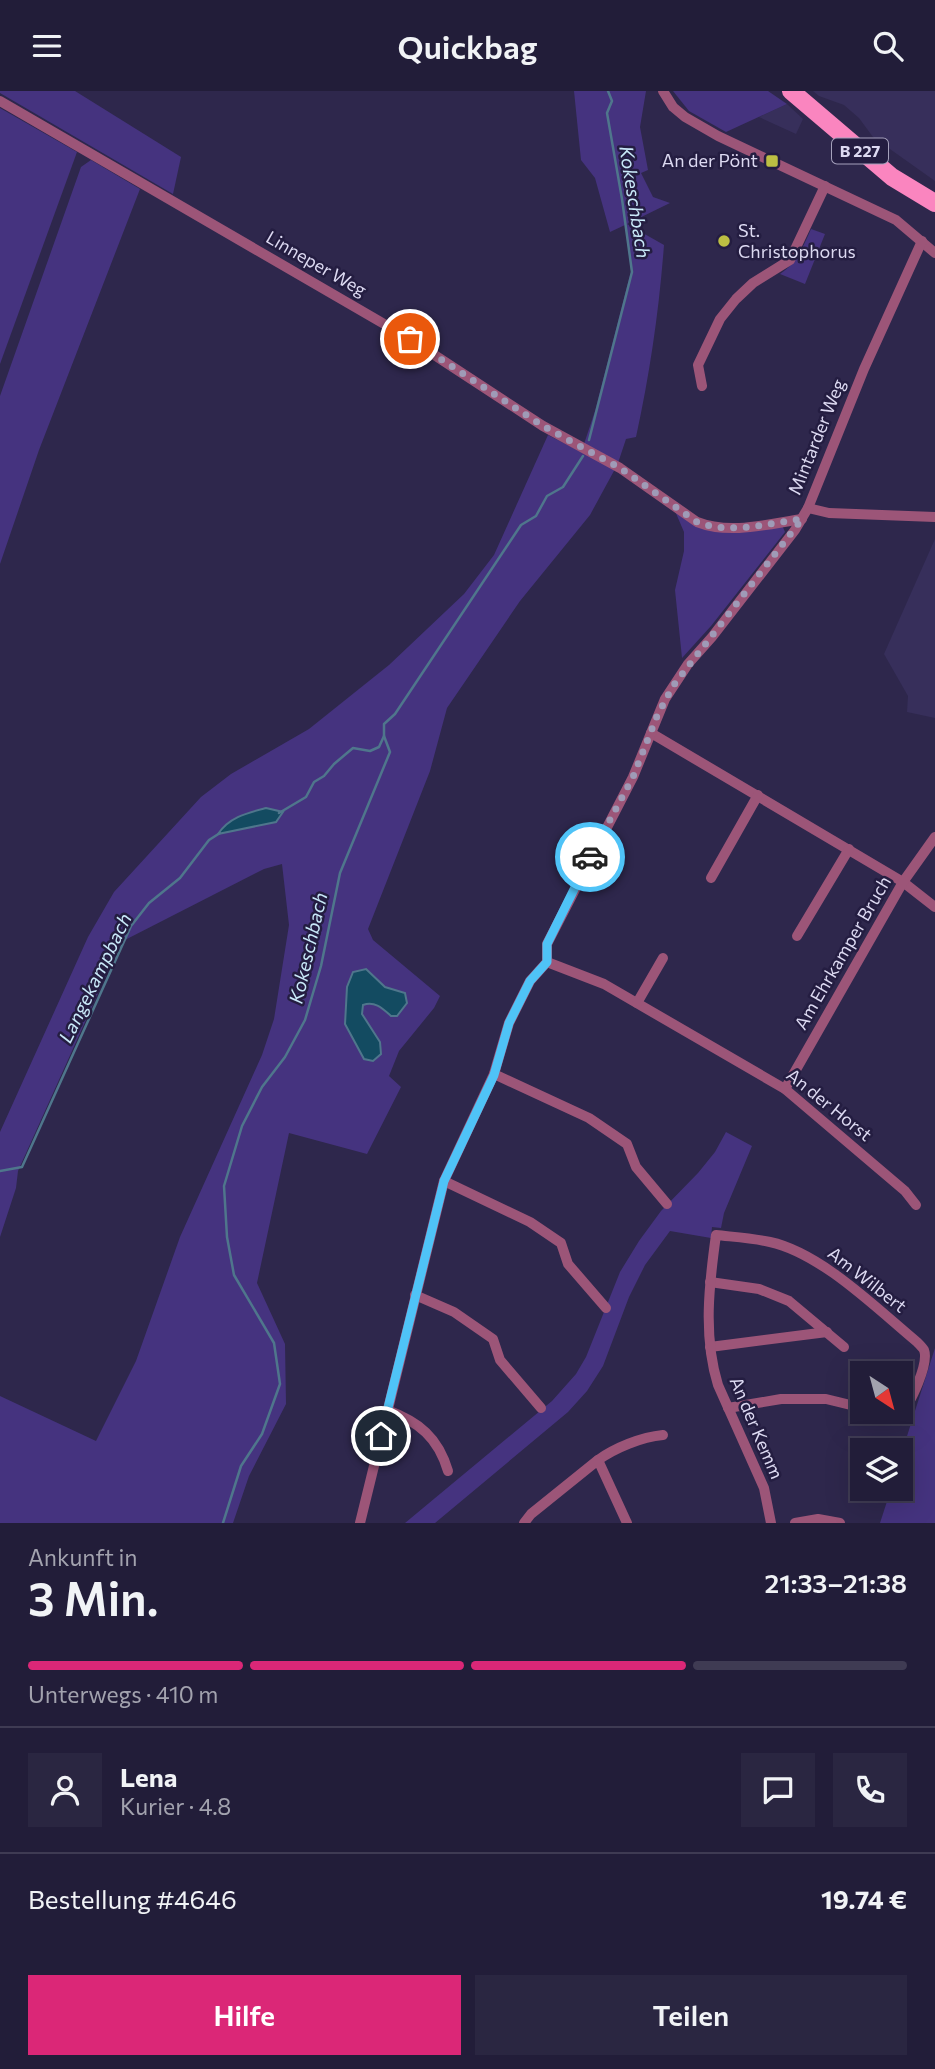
<!DOCTYPE html>
<html lang="de">
<head>
<meta charset="utf-8">
<style>
  body { margin:0; font-family:Commissioner,sans-serif; background:#2a2641; color:#f1f3f6; height:100vh; display:flex; flex-direction:column; font-size:26px; white-space:nowrap }
  * { box-sizing:border-box; margin:0 }
  p { font-size:23px; color:#a2a2ae }
  .icon { flex:none; width:38px; height:38px; fill:none; stroke:currentColor; stroke-width:2; stroke-linecap:round; stroke-linejoin:round }
  .map { position:relative; height:1432px; overflow:hidden }
  .panel { display:flex; flex-direction:column; background:#221d39; flex:1 }
  .panel>* { flex:none }
  .needle { width:46px; rotate:144deg }
  .buttons { position:absolute; left:850px; top:1270px; display:grid; gap:14px }
  .buttons a { display:grid; place-items:center; width:63px; height:63px; border-radius:0px; background:#221d39; box-shadow:0 7px 28px #0002,0 0 0 2px #3f3b53; font-size:35px }
  .pin { position:absolute; display:grid; place-items:center; width:60px; height:60px; color:#fff; margin:-30px; border:4px solid #fff; border-radius:50%; box-shadow:0 2px 7px #0007 }
  .courier { position:absolute; display:grid; place-items:center; width:70px; height:70px; margin:-35px; border:5px solid #4fc3f7; border-radius:50%; background:#fff; color:#222; box-shadow:0 2px 9px #0007 }
  .overview em { font-style:normal; font-weight:600 }
  .overview div { display:flex; flex-direction:column-reverse }
  .overview { display:flex; align-items:center; justify-content:space-between; height:119px; padding:0 28px }
  h1 { font-size:46px; font-weight:600; line-height:52px }
  .bar { display:grid; grid-template-columns:repeat(4,1fr); gap:10px 7px; align-content:center; height:84px; padding:0 28px }
  .bar i { height:9px; border-radius:5px; background:#3f3b53 }
  .bar .selected { background:#db2777 }
  .bar p { grid-column:span 4 }
  .line { display:flex; align-items:center; gap:18px; padding:0 28px; border-top:2px solid #3f3b53 }
  .line div { flex:1 }
  .round { display:grid; place-items:center; flex:none; width:74px; height:74px; border-radius:0px; background:#2a2641 }
  .action { display:flex; gap:14px; margin-top:auto; padding:14px 28px }
  .action a { flex:1; height:80px; border-radius:0px; background:#db2777; color:#fff; font-size:28px; font-weight:600; line-height:80px; text-align:center }
  .action a+a { background:#2a2641; color:#f1f3f6 }
  header { display:flex; justify-content:space-between; align-items:center; height:91px; padding:0 28px; background:#221d39; font-size:32px; font-weight:600 }
  .map>svg:first-child { display:block }
  .built { fill:#372f5b }
  .green { fill:#45337f }
  .water { fill:#134b61; stroke:#4f768c; stroke-width:2 }
  .lines { fill:none; stroke-linecap:round; stroke-linejoin:round }
  .stream { stroke:#4f768c; stroke-width:2.5 }
  .street { stroke:#9c5578; stroke-width:10 }
  .primary { stroke:#fa85bf; stroke-width:18 }
  .done { stroke:#9f9bb7; stroke-width:7; stroke-dasharray:0 12.6 }
  .route { stroke:#4fc3f7; stroke-width:9 }
  .poi-dot { fill:#bdbf43; stroke:#241d41; stroke-width:2.5 }
  .labels { text-anchor:middle; stroke-width:5; stroke-linejoin:round; paint-order:stroke }
  .shield { fill:#241d41; stroke:#a5a1bc; stroke-width:2 }
  .shield-label { font-size:16px; font-weight:bold; fill:#dcd9f1 }
  .poi-label { font-size:18px; fill:#dcd9f1; stroke:#241d41; text-anchor:end }
  .street-label { font-size:18px; fill:#dcd9f1; stroke:#241d41 }
  .water-label { font-size:19px; font-style:italic; fill:#c9e9f9; stroke:#241d41 }
</style>
</head>
<body>
<header><svg class="icon" aria-label="menu" viewBox="0 0 24 24"><path d="M4 6h16M4 12h16M4 18h16"/></svg>Quickbag<svg class="icon" aria-label="search" viewBox="0 0 24 24"><circle cx="10" cy="10" r="6"/><path d="M15 15l6 6"/></svg></header>
<div class="map">
<svg width="935" height="1432" viewBox="0 0 935 1432">
  <rect width="100%" height="100%" fill="#2e274c"/>
  <g class="built">
    <path d="M813,0H935V90L873,46L859,27L844,14L819,5Z"/>
    <path d="M787,13L803,28L796,43L759,26Z"/>
    <path d="M935,448V627L907,621L908,605L884,563Z"/>
  </g>
  <g class="green">
    <path d="M0,0H75L181,66L173,103L0,2Z"/>
    <path d="M574,0H646L640,36L648,79L641,82L653,106L670,112L627,133L664,154C659,220 650,282 636,346L626,348L618,372L584,353L595,320L631,180L625,134L610,141L595,87L581,69Z"/>
    <path d="M673,0H768L787,13L726,41L689,20Z"/>
    <path d="M0,17L77,61L0,273Z"/>
    <path d="M91,69L140,98L39,359L0,473V305L81,76Z"/>
    <path d="M811,138L825,143L805,193L780,183C797,172 803,156 811,138Z"/>
    <path d="M548,344L615,378L590,424L520,510L447,617L430,680L368,838L373,849L440,905L434,917L399,960L389,985L401,996L367,1063L289,1042L257,1192L285,1253L286,1313L249,1385L233,1432H0V1305L96,1350L136,1270L180,1146L262,964L274,928L289,834L282,773L264,778L121,851L18,1080L16,1097L0,1146V1041L88,846L114,801L201,706L231,683L309,638L389,574L464,503L494,464Z"/>
    <path d="M675,420L697,434H782L785,441L711,535L682,567L675,499L684,460V441Z"/>
    <path d="M726,1041L752,1055L724,1122L721,1137L712,1136L711,1147L670,1140L645,1174L629,1206L603,1275L587,1300L568,1321L435,1432H405L552,1310L576,1283L586,1266L620,1181L639,1150L661,1120L698,1082L715,1061Z"/>
    <path d="M935,1257V1432H880L891,1398H901V1364Z"/>
  </g>
  <g class="water">
    <path d="M266,717L283,721L276,731L218,743C229,726 247,722 266,717Z"/>
    <path d="M366,878L385,896L405,902L407,912L397,925H391C382,917 375,910 363,914L362,923L380,951L381,963L373,970L364,968L345,933L347,896L353,881Z"/>
  </g>
  <g class="lines">
    <g class="stream">
      <path d="M589,349L632,181L622,108L607,22L612,10L608,0"/>
      <path d="M279,722L306,706L314,691L324,685L334,673L353,657L370,660L379,656L384,645"/>
      <path d="M0,1080L22,1076L131,835L149,812L180,787L209,749L220,742"/>
      <path d="M223,1432L241,1375L262,1343L280,1293L274,1252L234,1184L227,1146L224,1095L242,1035L262,996L285,966L305,929L321,875L340,782L390,661L384,645V633L395,623L521,434L536,425L547,405L563,396L583,365"/>
    </g>
    <g class="street">
      <path d="M663,0L673,16L685,26L718,45L896,129L935,162"/>
      <path d="M0,10L410,248L543,335L620,377L697,431C730,444 768,433 802,428"/>
      <path d="M702,295L698,274L720,228L736,208L753,192L790,169L825,95"/>
      <path d="M808,417L829,422L935,426"/>
      <path d="M651,642L903,791L935,816"/>
      <path d="M711,787L758,704"/>
      <path d="M797,845L849,758"/>
      <path d="M547,871V853L633,686L665,608L688,573L712,546L795,439L808,417L864,278L922,150"/>
      <path d="M547,871L604,893L785,998L905,1100L916,1114"/>
      <path d="M637,912L663,867"/>
      <path d="M494,983L589,1027L627,1053L636,1076L667,1113"/>
      <path d="M785,998L903,791L935,746"/>
      <path d="M444,1090L530,1131L561,1152L568,1173L606,1217"/>
      <path d="M710,1191L759,1198L789,1210L844,1256"/>
      <path d="M415,1204L454,1221L493,1248L500,1269L541,1317"/>
      <path d="M710,1256L827,1241"/>
      <path d="M728,1317L781,1308H826L863,1317"/>
      <path d="M387,1319C419,1331 438,1346 448,1380"/>
      <path d="M880,1321H898"/>
      <path d="M598,1369C615,1357 641,1346 663,1344"/>
      <path d="M360,1432L444,1090L494,983L509,932L530,890L547,871"/>
      <path d="M524,1432L531,1423L598,1369L627,1432"/>
      <path d="M771,1432L764,1397L718,1294C703,1246 709,1194 716,1144C734,1146 752,1147 770,1151C821,1162 876,1217 917,1251C919,1253 923,1257 924,1259C929,1272 911,1313 901,1321"/>
      <path d="M795,1432L818,1428L840,1432"/>
    </g>
    <path class="primary" d="M791,0L892,86L935,112"/>
  </g>
  <g class="lines">
    <path class="done" d="M410,248L543,335L620,377L697,431C730,444 768,432 802,428L673,595L657,625L633,686L590,766"/>
    <path class="route" d="M381,1345L444,1090L494,984L509,932L530,890L547,871V853L590,766"/>
  </g>
  <g class="poi-dot">
    <rect x="765" y="63" width="14" height="14" rx="3.5"/>
    <circle cx="724" cy="150" r="7"/>
  </g>
  <g class="labels">
    <rect class="shield" x="832" y="47.5" width="56" height="25" rx="5"/>
    <g class="shield-label">
      <text x="860" y="66">B 227</text>
    </g>
    <g class="poi-label">
      <text x="758" y="76">An der Pönt</text>
      <text x="738" y="146" text-anchor="start">St.<tspan x="738" dy="21">Christophorus</tspan></text>
    </g>
    <g class="street-label">
      <text transform="translate(316 173) rotate(30)" y="6">Linneper Weg</text>
      <text transform="translate(817 346) rotate(-68)" y="6">Mintarder Weg</text>
      <text transform="translate(843 862) rotate(-60)" y="6">Am Ehrkamper Bruch</text>
      <text transform="translate(829 1014) rotate(39)" y="6">An der Horst</text>
      <text transform="translate(867 1189) rotate(38)" y="6">Am Wilbert</text>
      <text transform="translate(756 1337) rotate(67)" y="6">An der Kemm</text>
    </g>
    <g class="water-label">
      <text transform="translate(635 111) rotate(81)" y="7">Kokeschbach</text>
      <text transform="translate(308 857) rotate(-77)" y="7">Kokeschbach</text>
      <text transform="translate(95 887) rotate(-64)" y="7">Langekampbach</text>
    </g>
  </g>
</svg>
<div class="buttons">
<a><svg class="needle" viewBox="-14 -14 28 28"><path d="M0-13l5 13h-10z" fill="#e53935"/><path d="M0 13l5-13h-10z" fill="#a2a2ae"/></svg></a>
<a><svg class="icon" aria-label="layers" viewBox="0 0 24 24"><path d="M12 4l9 5-9 5-9-5zM3 14l9 5 9-5"/></svg></a>
</div>
<div class="pin" style="left:410px;top:248px;background:#ea580c"><svg class="icon" aria-label="bag" viewBox="0 0 24 24"><path d="M5 8h14l-1 12H6zM9 8a3 3 0 0 1 6 0"/></svg></div>
<div class="pin" style="left:381px;top:1345px;background:#1f2937"><svg class="icon" aria-label="home" viewBox="0 0 24 24"><path d="M3 11l9-7 9 7M6 9v11h12V9"/></svg></div>
<div class="courier" style="left:590px;top:766px"><svg class="icon" aria-label="car" viewBox="0 0 24 24"><path d="M5 17H2v-5l4-1 3-4h7l3 4 3 1v5h-3M9 17h6M6 11h13"/><circle cx="7" cy="17" r="2"/><circle cx="17" cy="17" r="2"/></svg></div>
</div>
<section class="panel">
<div class="overview"><div><h1>3 Min.</h1><p>Ankunft in</p></div><em>21:33–21:38</em></div>
<div class="bar"><i class="selected"></i><i class="selected"></i><i class="selected"></i><i></i><p>Unterwegs · 410 m</p></div>
<div class="line" style="height:126px"><a class="round"><svg class="icon" aria-label="person" viewBox="0 0 24 24"><circle cx="12" cy="8" r="4"/><path d="M4 21q1-7 8-7t8 7"/></svg></a><div><b>Lena</b><p>Kurier · 4.8</p></div><a class="round"><svg class="icon" aria-label="chat" viewBox="0 0 24 24"><path d="M4 5h16v11H9l-5 4z"/></svg></a><a class="round"><svg class="icon" aria-label="phone" viewBox="0 0 24 24"><path d="M5 4h4l2 5-3 2q2 4 5 5l2-3 5 2v4C11 20 4 13 5 4z"/></svg></a></div>
<div class="line" style="height:91px"><div>Bestellung #4646</div><b>19.74 €</b></div>
<div class="action"><a>Hilfe</a><a>Teilen</a></div>
</section>
</body>
</html>
